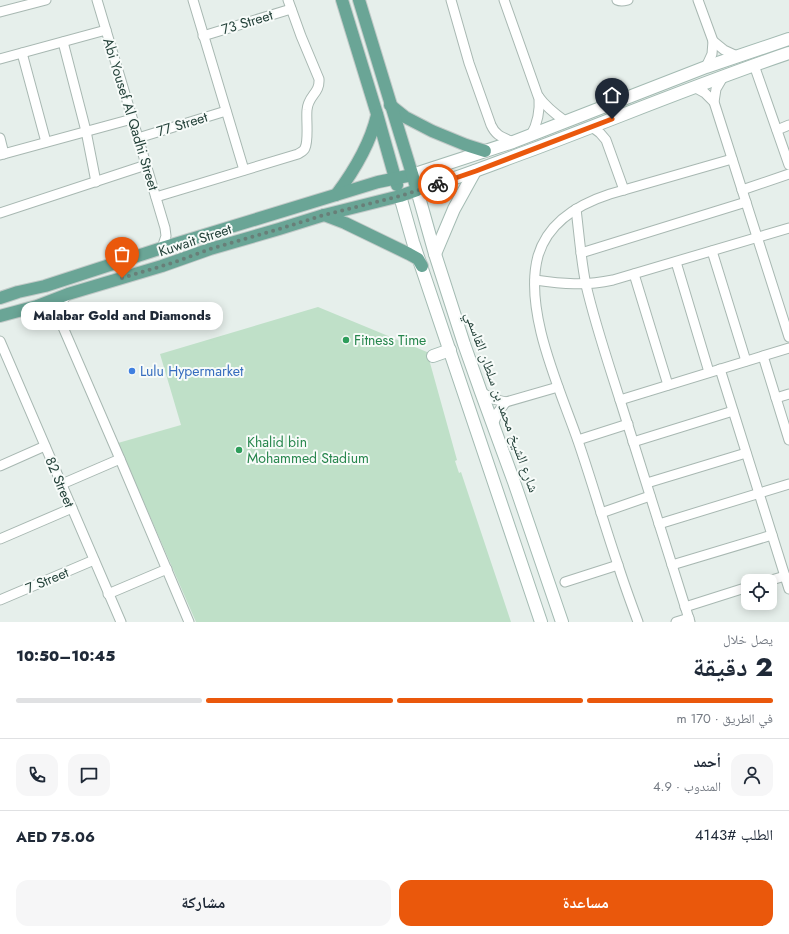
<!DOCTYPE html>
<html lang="ar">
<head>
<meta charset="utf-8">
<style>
  body { margin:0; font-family:Jost,"Noto Naskh Arabic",sans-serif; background:#f6f6f7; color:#1f2937; direction:rtl; height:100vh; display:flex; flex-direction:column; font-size:15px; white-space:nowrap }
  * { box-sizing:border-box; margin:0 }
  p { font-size:13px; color:#747a83 }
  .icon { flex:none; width:22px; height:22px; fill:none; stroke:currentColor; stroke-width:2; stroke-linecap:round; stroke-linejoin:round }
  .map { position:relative; height:622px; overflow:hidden; direction:ltr }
  .sheet { display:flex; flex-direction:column; background:#fff; flex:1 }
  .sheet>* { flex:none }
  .controls { position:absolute; left:741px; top:574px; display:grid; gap:8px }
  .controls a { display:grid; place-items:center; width:36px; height:36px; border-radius:8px; background:#fff; box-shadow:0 2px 10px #0003; font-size:20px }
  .pin { position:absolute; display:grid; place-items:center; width:34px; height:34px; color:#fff; margin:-41px -17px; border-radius:50% 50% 50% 0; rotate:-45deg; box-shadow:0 0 4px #0007 }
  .pin .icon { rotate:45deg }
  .courier { position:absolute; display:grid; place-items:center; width:40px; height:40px; margin:-20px; border:3px solid #ea580c; border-radius:50%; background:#fff; color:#222; box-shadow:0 1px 5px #0007 }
  .bubble { position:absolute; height:28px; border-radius:12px; background:#fff; box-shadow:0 2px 10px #0003; font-size:13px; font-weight:800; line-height:28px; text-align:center; direction:rtl }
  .head em { font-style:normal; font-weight:800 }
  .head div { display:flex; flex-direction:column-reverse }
  .head { display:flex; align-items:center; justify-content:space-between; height:68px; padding:0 16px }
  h1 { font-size:26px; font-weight:800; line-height:30px }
  .bar { display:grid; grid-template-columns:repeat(4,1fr); gap:6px 4px; align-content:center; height:48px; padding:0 16px }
  .bar i { height:5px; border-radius:3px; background:#e0e1e3 }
  .bar .active { background:#ea580c }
  .bar p { grid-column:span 4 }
  .line { display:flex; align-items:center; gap:10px; padding:0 16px; border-top:1px solid #e0e1e3 }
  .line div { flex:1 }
  .round { display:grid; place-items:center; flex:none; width:42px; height:42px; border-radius:12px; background:#f6f6f7 }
  .button { display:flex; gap:8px; margin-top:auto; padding:8px 16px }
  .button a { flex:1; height:46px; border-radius:12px; background:#ea580c; color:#fff; font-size:16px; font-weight:800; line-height:46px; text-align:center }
  .button a+a { background:#f6f6f7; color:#1f2937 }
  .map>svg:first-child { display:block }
  .green { fill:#bfe0c8 }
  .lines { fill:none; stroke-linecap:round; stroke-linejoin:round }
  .minor-casing { stroke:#a8b8b2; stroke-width:11 }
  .secondary-casing { stroke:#a4bbb3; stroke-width:14 }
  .primary-casing { stroke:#c2cac8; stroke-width:14 }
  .minor { stroke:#fff; stroke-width:9 }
  .secondary { stroke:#fff; stroke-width:12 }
  .primary { stroke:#6aa596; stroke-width:12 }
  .done { stroke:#687f78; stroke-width:4; stroke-dasharray:0 7.2 }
  .route { stroke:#ea580c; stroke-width:5 }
  .leisure-dot { fill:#2e9e5b; stroke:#f7fbf9; stroke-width:1.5 }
  .shop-dot { fill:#3f7fe0; stroke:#f7fbf9; stroke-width:1.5 }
  .labels { text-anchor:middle; stroke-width:4; stroke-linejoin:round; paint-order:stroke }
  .street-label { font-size:14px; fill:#24423a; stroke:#f7fbf9 }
  .leisure-label { font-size:14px; fill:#27864d; stroke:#f7fbf9; text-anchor:start }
  .shop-label { font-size:14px; fill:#366cbe; stroke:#f7fbf9; text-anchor:start }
</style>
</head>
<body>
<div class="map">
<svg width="789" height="622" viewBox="0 0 789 622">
  <rect width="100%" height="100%" fill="#e6efeb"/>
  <path class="green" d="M318,307L427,352L457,460L455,461L459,473L461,472L511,622H196L118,443L181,425L160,354Z"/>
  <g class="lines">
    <g class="minor-casing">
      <g id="minor">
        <path d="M97,0L165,228L166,236L162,248"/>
        <path d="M193,0L244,170"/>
        <path d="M451,0L469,63L491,125C496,136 502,137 513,142"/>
        <path d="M504,0L538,96C546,107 555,114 565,121"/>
        <path d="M617,0C621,2 624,1 628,0"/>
        <path d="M698,0L713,41L724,50L737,56"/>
        <path d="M0,12L46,0"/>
        <path d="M203,36L291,9"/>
        <path d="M63,42L86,131L96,182"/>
        <path d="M22,53L46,142"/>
        <path d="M0,59L106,30"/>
        <path d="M754,65L789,165"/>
        <path d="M706,67L712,54L713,41"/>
        <path d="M723,77L716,89L714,102L789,337"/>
        <path d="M694,87L705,93L714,102"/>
        <path d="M592,127L600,133L606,140L624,190"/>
        <path d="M777,130L789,125"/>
        <path d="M531,135C538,123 540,111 539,97"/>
        <path d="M0,138L4,154"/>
        <path d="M138,138L226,111"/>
        <path d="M0,155L132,119"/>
        <path d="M742,190L789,174"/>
        <path d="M156,197L298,154C301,152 304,151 305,148C309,140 306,119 307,110C308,95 320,94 319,79L301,36L288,0"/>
        <path d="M576,209C579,233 581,261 586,285C595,324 608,362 620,400L690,622"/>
        <path d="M0,213L146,165"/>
        <path d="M712,251L746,361"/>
        <path d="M581,253L746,202"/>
        <path d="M676,262L709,372"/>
        <path d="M634,274L668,385"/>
        <path d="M535,280C563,284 585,286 613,280L789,228"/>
        <path d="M37,306C47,305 52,311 59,318L120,459L189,622"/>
        <path d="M59,318C58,308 61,301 68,294"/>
        <path d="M0,341L121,622"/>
        <path d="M763,356L789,440"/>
        <path d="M720,369L789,589"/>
        <path d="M481,392L493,399L506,402L558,387"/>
        <path d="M776,398L789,394"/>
        <path d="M620,400L789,348"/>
        <path d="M493,425L498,412L506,402"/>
        <path d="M578,440L628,424"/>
        <path d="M633,442L733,411"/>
        <path d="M0,466L45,446"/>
        <path d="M647,483L746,453"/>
        <path d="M62,484L120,459"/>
        <path d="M601,513L650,496"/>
        <path d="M659,524L789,484"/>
        <path d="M0,539L72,508"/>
        <path d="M672,565L772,535"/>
        <path d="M768,581L785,576"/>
        <path d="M565,582L618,565"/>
        <path d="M108,594L167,569"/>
        <path d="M0,600L94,560"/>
        <path d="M685,607L748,587"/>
        <path d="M638,622C631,603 624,584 618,565C604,524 592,482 578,441C560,389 523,311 538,256C548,222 579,204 610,194L732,159"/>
        <path d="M676,622L689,618"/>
      </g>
    </g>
    <g class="secondary-casing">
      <g id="secondary">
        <path d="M412,175L513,142L706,67L789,39"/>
        <path d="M400,196L413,242L541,622"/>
        <path d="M435,254L454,209L475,171"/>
        <path d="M433,356L450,350"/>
        <path d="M562,622L514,482L481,392L464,344L435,254L417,190C457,179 495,163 534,149C619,117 703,82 789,53"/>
      </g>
    </g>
    <g class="primary-casing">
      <g id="primary">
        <path d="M342,0L377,114L397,185"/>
        <path d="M390,105L405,117L432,131L466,145L485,151"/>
        <path d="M336,195C354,171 370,145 377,115"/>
        <path d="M324,215L345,223L409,254L418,259L422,266"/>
        <path d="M0,298L18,292L45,286L162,248L378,182L412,175"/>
        <path d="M0,316L37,306L68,294L162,266L210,249L279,229L324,215L400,196L417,190L359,0"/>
      </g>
    </g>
    <use href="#minor" class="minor"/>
    <use href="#secondary" class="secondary"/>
    <use href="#primary" class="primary"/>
  </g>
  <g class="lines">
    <path class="done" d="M122,278L172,263L210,249L279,229L324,215L400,196L438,184"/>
    <path class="route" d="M438,184L476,171L612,119"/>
  </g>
  <g class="leisure-dot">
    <circle cx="346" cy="340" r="4"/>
    <circle cx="239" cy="450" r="4"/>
  </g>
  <circle class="shop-dot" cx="132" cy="371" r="4"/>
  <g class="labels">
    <g class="street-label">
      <text transform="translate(247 22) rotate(-17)" y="5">73 Street</text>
      <text transform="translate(131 114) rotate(73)" y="5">Abi Yousef Al Qadhi Street</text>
      <text transform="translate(182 124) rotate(-17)" y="5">77 Street</text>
      <text transform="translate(195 240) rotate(-18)" y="5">Kuwait Street</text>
      <text transform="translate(502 402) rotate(70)" y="5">شارع الشيخ محمد بن سلطان القاسمي</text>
      <text transform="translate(60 482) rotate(67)" y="5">82 Street</text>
      <text transform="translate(47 580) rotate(-23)" y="5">7 Street</text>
    </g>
    <g class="leisure-label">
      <text x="354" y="345">Fitness Time</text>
      <text x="247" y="447">Khalid bin<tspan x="247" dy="16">Mohammed Stadium</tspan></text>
    </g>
    <g class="shop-label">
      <text x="140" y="376">Lulu Hypermarket</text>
    </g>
  </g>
</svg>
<div class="controls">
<a><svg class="icon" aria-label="locate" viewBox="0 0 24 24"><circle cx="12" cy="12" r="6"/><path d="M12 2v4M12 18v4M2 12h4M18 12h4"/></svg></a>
</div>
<div class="pin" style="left:122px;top:278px;background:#ea580c"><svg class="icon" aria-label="bag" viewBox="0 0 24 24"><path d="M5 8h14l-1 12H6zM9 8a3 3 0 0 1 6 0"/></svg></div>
<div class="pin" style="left:612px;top:119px;background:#1f2937"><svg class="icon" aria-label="home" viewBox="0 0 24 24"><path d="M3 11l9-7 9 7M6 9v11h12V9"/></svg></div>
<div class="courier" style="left:438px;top:184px"><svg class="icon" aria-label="bike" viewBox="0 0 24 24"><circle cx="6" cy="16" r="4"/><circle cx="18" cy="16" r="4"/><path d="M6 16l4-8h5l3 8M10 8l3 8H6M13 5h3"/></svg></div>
<div class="bubble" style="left:21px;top:302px;width:202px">Malabar Gold and Diamonds</div>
</div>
<section class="sheet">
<div class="head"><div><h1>2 دقيقة</h1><p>يصل خلال</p></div><em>10:45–10:50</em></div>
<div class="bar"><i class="active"></i><i class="active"></i><i class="active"></i><i></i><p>في الطريق · 170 m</p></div>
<div class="line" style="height:72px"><a class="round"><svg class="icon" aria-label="person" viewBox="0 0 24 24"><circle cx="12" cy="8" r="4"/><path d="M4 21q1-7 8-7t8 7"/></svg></a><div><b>أحمد</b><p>المندوب · 4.9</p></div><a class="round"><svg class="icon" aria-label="chat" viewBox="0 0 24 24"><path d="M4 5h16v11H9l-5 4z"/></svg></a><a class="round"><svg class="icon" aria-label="phone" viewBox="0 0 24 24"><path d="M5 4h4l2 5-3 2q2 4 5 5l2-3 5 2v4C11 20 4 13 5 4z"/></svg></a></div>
<div class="line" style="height:52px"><div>الطلب #4143</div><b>AED 75.06</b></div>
<div class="button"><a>مساعدة</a><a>مشاركة</a></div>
</section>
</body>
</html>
